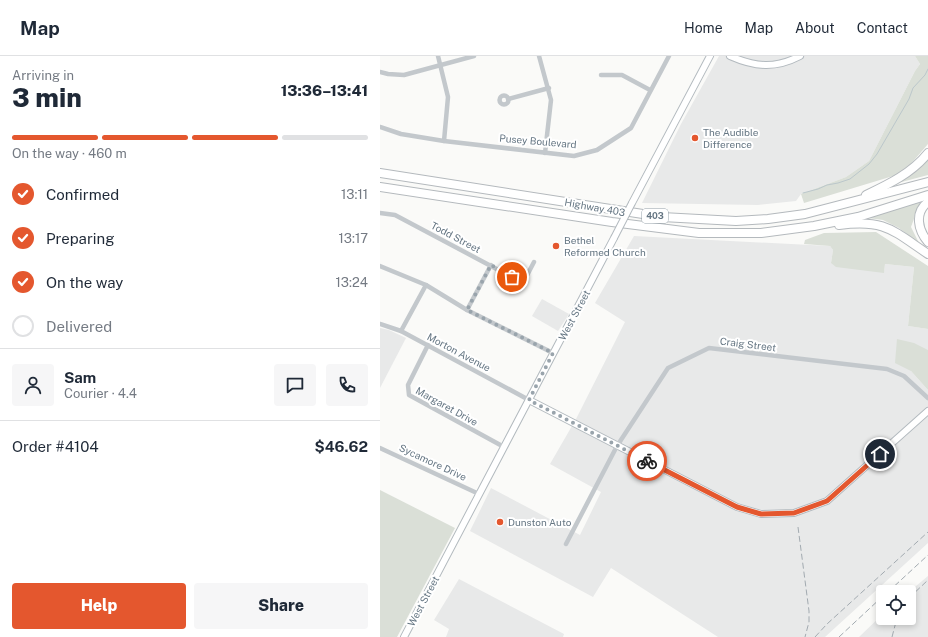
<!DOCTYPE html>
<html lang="en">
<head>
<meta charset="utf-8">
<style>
  body { margin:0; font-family:"Public Sans",sans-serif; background:#f6f6f7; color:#1f2937; height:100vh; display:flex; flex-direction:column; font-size:15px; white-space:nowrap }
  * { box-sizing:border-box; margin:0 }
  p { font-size:13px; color:#747a83 }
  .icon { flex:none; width:22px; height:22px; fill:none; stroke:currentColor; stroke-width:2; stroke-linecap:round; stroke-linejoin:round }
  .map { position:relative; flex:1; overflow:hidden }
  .details { display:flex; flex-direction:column; background:#fff; width:380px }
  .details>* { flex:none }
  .controls { position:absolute; left:496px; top:529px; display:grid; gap:8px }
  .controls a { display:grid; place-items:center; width:40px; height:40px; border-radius:4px; background:#fff; box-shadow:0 2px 6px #0003; font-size:20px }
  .pin { position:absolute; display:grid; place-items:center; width:34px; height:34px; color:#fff; margin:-17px; border:2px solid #fff; border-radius:50%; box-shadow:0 1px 4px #0007 }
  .courier { position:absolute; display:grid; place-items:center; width:40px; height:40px; margin:-20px; border:3px solid #e4572e; border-radius:50%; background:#fff; color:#222; box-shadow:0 1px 5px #0007 }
  .head em { font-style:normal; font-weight:800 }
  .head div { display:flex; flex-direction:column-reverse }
  .head { display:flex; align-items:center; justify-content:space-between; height:68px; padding:0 12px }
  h1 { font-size:26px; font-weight:800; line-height:30px }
  .bar { display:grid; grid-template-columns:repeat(4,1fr); gap:6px 4px; align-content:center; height:48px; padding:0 12px }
  .bar i { height:5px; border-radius:3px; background:#e0e1e3 }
  .bar .on { background:#e4572e }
  .bar p { grid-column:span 4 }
  .line { display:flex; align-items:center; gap:10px; padding:0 12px; border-top:1px solid #e0e1e3 }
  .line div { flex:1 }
  .round { display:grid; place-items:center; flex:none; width:42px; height:42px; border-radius:4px; background:#f6f6f7 }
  ol { padding:0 12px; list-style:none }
  li { display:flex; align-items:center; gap:12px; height:44px }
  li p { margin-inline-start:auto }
  li .icon { padding:4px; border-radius:50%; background:#e4572e; color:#fff; stroke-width:4 }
  li:last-child { color:#747a83 }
  li i { width:22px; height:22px; border:2px solid #e0e1e3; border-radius:50% }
  .primary-button { display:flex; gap:8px; margin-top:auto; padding:8px 12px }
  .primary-button a { flex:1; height:46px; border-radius:4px; background:#e4572e; color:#fff; font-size:16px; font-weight:800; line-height:46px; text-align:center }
  .primary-button a+a { background:#f6f6f7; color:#1f2937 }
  header { display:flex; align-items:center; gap:24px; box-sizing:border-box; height:56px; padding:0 20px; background:#fff; border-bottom:1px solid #e0e1e3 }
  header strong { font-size:19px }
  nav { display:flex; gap:22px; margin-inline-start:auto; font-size:14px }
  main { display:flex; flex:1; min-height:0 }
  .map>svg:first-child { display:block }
  .built { fill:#e8e9e9 }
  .green { fill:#dadfd7 }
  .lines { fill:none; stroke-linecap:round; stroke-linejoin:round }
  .stream { stroke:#bbc7cb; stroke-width:1 }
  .secondary-casing { stroke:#b3babf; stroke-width:8 }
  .highway-casing { stroke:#b4b9bd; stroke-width:10 }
  .street { stroke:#c3c8cc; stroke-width:4.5 }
  .secondary { stroke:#fff; stroke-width:6 }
  .highway { stroke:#fff; stroke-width:8 }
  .rail { stroke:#a2aab0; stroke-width:1; stroke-dasharray:6 3; stroke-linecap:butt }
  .secondary-bridge-casing { stroke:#b3babf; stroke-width:8; stroke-linecap:butt }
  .secondary-bridge { stroke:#fff; stroke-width:6 }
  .done { stroke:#99a4ac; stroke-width:4; stroke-dasharray:0 7.2 }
  .route { stroke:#e4572e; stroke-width:5 }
  .poi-dot { fill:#e4572e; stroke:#fff; stroke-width:1.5 }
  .labels { text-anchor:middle; stroke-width:4; stroke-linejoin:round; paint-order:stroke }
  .shield { fill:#fff; stroke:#939fa8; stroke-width:1 }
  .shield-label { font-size:9px; font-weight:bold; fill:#657683 }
  .poi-label { font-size:10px; fill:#657683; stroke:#fff; text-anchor:start }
  .street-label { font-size:10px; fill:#657683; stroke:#fff }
</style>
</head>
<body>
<header>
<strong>Map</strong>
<nav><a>Home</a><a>Map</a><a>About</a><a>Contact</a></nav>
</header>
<main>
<section class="details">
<div class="head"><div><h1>3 min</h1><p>Arriving in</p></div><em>13:36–13:41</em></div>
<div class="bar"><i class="on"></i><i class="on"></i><i class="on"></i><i></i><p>On the way · 460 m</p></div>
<ol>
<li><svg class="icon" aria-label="check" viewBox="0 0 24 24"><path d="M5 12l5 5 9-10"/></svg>Confirmed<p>13:11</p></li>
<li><svg class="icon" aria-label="check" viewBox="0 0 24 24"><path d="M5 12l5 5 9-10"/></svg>Preparing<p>13:17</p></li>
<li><svg class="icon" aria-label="check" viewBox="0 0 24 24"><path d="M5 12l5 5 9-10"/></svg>On the way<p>13:24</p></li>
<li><i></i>Delivered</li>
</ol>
<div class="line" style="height:72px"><a class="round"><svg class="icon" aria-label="person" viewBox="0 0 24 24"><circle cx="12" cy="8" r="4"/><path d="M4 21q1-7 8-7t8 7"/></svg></a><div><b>Sam</b><p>Courier · 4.4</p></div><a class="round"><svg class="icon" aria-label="chat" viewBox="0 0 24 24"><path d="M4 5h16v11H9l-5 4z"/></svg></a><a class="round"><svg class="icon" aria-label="phone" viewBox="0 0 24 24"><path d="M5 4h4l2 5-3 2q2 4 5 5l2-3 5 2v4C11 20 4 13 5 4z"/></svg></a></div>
<div class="line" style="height:52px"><div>Order #4104</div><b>$46.62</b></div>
<div class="primary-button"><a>Help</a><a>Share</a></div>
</section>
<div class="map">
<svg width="548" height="581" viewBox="0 0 548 581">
  <rect width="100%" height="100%" fill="#fafaf8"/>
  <g class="built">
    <path d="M339,0H535L540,8L535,15L489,105L466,121L421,138L416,145L378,149L262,147L301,68Z"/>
    <path d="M254,180L450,190L453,194L451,207L504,216L505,208L534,211L528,270L548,273V294H547L531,315L548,334V487L445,581H338L231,512L213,541L90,475L111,432L200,479L221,436L170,408L196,363L245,266L215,247Z"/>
    <path d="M162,243L189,258L178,275L152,260Z"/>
    <path d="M0,272L9,274L26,282L0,332Z"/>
    <path d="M548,520V581H479L503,558V562H529V536Z"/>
    <path d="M79,523L184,578L183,581H66L69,573L54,564Z"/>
  </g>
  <g class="green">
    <path d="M535,0H548V88L523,117L424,147L421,138L466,121L489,105L535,15L540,8Z"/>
    <path d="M548,100V119L514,128Z"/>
    <path d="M540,146L531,171L540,189L519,172L503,164L480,161Z"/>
    <path d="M496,176L548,210V273L528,270L534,211L505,208L504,217L456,211L451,207L453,194L450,190L424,188L425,184L444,177Z"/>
    <path d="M517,283L534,287L548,294V334L531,315L515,307Z"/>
    <path d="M0,434L75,472L17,581H0Z"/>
  </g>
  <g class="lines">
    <path class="stream" d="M423,137L438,133L447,129L458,127L470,123L489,108L497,98L529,43L533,32L545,19L548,13"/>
    <g class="secondary-casing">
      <g id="secondary">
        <path d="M350,0C375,11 395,13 420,0"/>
        <path d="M252,147L330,0"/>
        <path d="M149,344L357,451L381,458L414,457L447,445L548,355"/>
        <path d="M24,581L234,182"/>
      </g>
    </g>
    <g class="highway-casing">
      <g id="highway">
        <path d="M0,117L282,161L356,165L388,163L425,158L548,126"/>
        <path d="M0,131L232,166L319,177H381L434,170L478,161L548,139"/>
        <path d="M486,139C509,128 532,117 548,97"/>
        <path d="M548,146C534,157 538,174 548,186"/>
        <path d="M459,169C505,163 512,174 548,198"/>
      </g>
    </g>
    <g class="street">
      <path d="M58,0L68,41L64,85"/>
      <path d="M159,0L171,44L165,97"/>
      <path d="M0,16L8,18L24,19L94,0"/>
      <path d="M221,19H242L270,34"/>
      <circle cx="124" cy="44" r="4.5"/>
      <path d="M128,43L169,32"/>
      <path d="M0,71L21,78L64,85L194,100L217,94L251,72L289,0"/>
      <path d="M0,157L15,159L143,227L154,206"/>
      <path d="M0,210L46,229L87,254L173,297"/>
      <path d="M87,254L111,209"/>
      <path d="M0,268L21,275L149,344"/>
      <path d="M21,275L46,229"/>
      <path d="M48,289L28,329L29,339L124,391"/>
      <path d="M0,392L99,438"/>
      <path d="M186,488L237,390L288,312L329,292L507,313L524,320L548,342"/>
    </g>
    <use href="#secondary" class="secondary"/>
    <use href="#highway" class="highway"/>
    <g class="rail">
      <path d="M418,471L429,555V566L425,581"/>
      <path d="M508,536L548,499"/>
      <path d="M529,542L548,524"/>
      <path d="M435,581L447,568L548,476"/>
      <path d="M459,581L503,540"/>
      <path d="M512,581L517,562"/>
    </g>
    <g class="secondary-bridge-casing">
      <path id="secondary-bridge" d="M234,182L252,147"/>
    </g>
    <use href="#secondary-bridge" class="secondary-bridge"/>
  </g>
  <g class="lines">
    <path class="done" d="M132,221L111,209L87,254L173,297L149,344L267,405"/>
    <path class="route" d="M267,405L357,451L381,458L414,457L447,445L500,398"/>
  </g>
  <g class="poi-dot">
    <circle cx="315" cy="82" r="4"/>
    <circle cx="176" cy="190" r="4"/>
    <circle cx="120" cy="466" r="4"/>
  </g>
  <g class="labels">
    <rect class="shield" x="262" y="153" width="26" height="14" rx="3"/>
    <g class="shield-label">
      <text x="275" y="163">403</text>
    </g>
    <g class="poi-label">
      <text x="323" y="80">The Audible<tspan x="323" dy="12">Difference</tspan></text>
      <text x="184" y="188">Bethel<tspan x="184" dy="12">Reformed Church</tspan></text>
      <text x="128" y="470">Dunston Auto</text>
    </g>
    <g class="street-label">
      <text transform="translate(158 85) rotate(5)" y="4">Pusey Boulevard</text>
      <text transform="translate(215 151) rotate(10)" y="4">Highway 403</text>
      <text transform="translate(76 181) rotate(28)" y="4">Todd Street</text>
      <text transform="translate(194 259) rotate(-62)" y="4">West Street</text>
      <text transform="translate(368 288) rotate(7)" y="4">Craig Street</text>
      <text transform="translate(79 296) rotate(28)" y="4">Morton Avenue</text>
      <text transform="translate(67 350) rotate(29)" y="4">Margaret Drive</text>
      <text transform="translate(53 406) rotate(25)" y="4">Sycamore Drive</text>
      <text transform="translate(43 545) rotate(-62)" y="4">West Street</text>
    </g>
  </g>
</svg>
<div class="controls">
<a><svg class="icon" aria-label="locate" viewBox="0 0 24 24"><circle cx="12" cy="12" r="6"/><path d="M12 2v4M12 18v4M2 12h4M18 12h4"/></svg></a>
</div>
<div class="pin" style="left:132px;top:221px;background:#ea580c"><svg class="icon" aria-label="bag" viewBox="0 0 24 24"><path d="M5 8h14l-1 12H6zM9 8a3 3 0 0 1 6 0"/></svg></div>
<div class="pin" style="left:500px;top:398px;background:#1f2937"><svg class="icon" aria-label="home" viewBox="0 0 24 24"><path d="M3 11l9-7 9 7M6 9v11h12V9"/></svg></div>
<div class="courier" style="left:267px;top:405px"><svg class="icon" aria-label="bike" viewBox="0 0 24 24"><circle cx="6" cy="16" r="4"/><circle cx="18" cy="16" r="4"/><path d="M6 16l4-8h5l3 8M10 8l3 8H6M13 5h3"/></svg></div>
</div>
</main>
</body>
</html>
